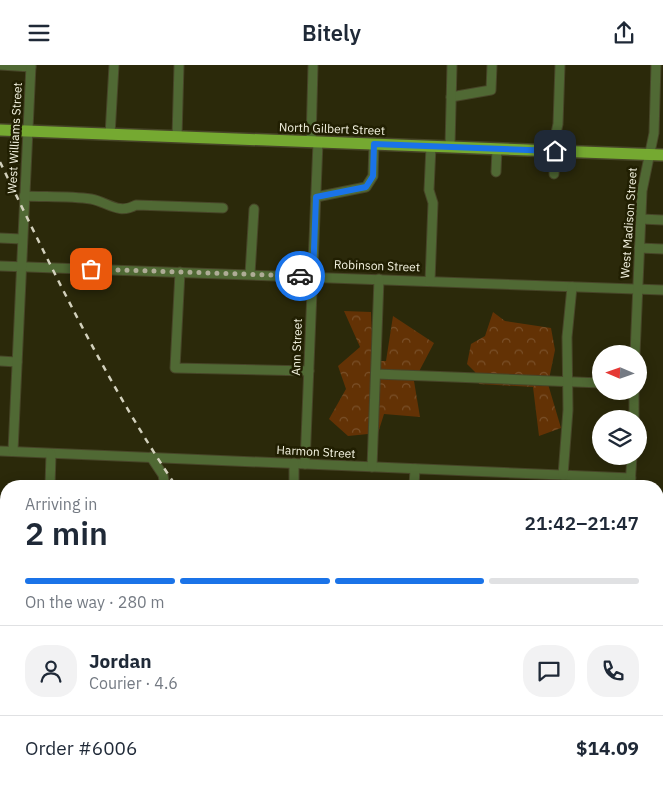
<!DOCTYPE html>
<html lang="en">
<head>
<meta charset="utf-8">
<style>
  body { margin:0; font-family:"IBM Plex Sans",sans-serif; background:#f2f2f3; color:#1f2937; height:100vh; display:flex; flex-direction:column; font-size:19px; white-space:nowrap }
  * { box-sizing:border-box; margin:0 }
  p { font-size:16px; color:#747a83 }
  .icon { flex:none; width:28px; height:28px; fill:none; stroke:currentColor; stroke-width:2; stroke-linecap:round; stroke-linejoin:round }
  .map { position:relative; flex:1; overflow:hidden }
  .panel { position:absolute; left:0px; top:415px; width:664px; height:311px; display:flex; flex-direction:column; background:#fff; border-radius:20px 20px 0 0; box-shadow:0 2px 12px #0003 }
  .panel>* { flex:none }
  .needle { width:32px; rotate:272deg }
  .controls { position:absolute; left:592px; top:280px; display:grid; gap:10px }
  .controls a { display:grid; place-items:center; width:55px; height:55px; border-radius:50%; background:#fff; box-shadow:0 2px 12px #0003; font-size:25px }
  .pin { position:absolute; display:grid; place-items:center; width:42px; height:42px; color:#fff; margin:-21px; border-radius:10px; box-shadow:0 2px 8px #0006 }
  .courier { position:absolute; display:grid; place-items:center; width:50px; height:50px; margin:-25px; border:4px solid #1a73e8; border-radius:50%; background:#fff; color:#222; box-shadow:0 1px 6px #0007 }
  .summary em { font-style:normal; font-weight:600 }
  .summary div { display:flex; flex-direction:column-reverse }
  .summary { display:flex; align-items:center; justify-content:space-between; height:85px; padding:0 25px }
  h1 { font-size:32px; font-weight:600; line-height:38px }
  .bar { display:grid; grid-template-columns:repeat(4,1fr); gap:8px 5px; align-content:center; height:60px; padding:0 25px }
  .bar i { height:6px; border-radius:4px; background:#e0e1e3 }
  .bar .on { background:#1a73e8 }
  .bar p { grid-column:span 4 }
  .line { display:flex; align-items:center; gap:12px; padding:0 25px; border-top:1px solid #e0e1e3 }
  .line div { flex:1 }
  .round { display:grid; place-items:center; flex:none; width:52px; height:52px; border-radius:20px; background:#f2f2f3 }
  header { display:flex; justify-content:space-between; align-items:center; height:65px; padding:0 25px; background:#fff; font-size:22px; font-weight:600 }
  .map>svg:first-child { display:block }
  .forest { fill:url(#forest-crowns) }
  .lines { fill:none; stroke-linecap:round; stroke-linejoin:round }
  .minor-casing { stroke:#474528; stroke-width:11 }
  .major-casing { stroke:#474528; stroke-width:14 }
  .minor { stroke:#506934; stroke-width:9 }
  .major { stroke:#75a931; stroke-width:11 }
  .rail { stroke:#d3d1bd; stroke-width:2.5; stroke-dasharray:6 6; stroke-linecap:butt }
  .done { stroke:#aeac96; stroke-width:5; stroke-dasharray:0 9 }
  .route { stroke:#1a73e8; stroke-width:6 }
  .labels { text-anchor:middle; stroke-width:5; stroke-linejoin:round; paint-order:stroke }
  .street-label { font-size:12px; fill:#f4f3e1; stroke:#211f02 }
</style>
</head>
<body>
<header><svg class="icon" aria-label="menu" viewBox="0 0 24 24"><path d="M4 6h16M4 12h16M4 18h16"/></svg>Bitely<svg class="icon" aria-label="share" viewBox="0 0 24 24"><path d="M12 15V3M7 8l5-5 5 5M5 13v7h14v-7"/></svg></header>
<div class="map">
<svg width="663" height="726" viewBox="0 0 663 726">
  <defs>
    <pattern id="forest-crowns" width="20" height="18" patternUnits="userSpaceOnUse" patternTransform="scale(1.25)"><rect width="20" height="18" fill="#633205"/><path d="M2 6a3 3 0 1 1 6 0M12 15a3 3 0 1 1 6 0" fill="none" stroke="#7a5029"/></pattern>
  </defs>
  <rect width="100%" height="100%" fill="#2b290a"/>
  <g class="forest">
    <path d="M344,246L371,247L373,296H386L393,251L434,278L414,316L420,352L384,349L378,368L348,371L329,354L346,324L338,301L360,282Z"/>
    <path d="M493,247L505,256L551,263L555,285L548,319L561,363L539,371L533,322L479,319L475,307L467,299L471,279L485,271Z"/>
    <path d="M658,602L663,606V726H571L572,720H658Z"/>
    <path d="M348,720H382L386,726H350Z"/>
  </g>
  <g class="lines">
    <g class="minor-casing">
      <g id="minor">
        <path d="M0,0L31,2"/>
        <path d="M451,32L491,25L492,0"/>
        <path d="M110,70L114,0"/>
        <path d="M177,72L179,0"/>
        <path d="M311,77L313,1"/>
        <path d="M450,81L452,0"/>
        <path d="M552,86L558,59L560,0"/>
        <path d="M496,107L497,84"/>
        <path d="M554,109L555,87"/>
        <path d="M24,131C46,132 70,131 91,134C108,137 118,150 136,140L223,143"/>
        <path d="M316,132L366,122L373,111L374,79"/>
        <path d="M641,154L663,155"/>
        <path d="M0,173L22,174"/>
        <path d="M639,183L663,184"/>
        <path d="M0,201L663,225"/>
        <path d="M180,207L175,303L309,306"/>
        <path d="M250,209L254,144"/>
        <path d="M430,216L433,138L429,125L431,81"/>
        <path d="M635,289L642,126L654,68L656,0"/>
        <path d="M0,296L17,297"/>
        <path d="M376,309L601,318"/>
        <path d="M634,354V326"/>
        <path d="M0,386L631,413"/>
        <path d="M13,386L31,0"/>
        <path d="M151,392L163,410L165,421"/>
        <path d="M305,399L318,77"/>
        <path d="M372,402L379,214"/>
        <path d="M563,410L568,345L567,272L572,222"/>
        <path d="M50,421L51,389"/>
        <path d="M294,421V398"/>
        <path d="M414,421L415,404"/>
        <path d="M630,421L632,391"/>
        <path d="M0,455L6,456"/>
        <path d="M0,523H6"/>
        <path d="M658,550H663"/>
        <path d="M0,658H6"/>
        <path d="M42,726V720"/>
        <path d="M162,726V720"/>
        <path d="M285,726V720"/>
        <path d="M493,726L499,720"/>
      </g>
    </g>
    <g class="major-casing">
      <path id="major" d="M0,65L663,90"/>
    </g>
    <use href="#minor" class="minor"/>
    <use href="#major" class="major"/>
    <g class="rail">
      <path d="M0,97C54,208 107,319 176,421"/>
      <path d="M388,720L393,726"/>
    </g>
  </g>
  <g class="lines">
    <path class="done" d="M91,204L300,211"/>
    <path class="route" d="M300,211H313L316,132L366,122L373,111L374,79L555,86"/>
  </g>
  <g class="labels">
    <g class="street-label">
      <text transform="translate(332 64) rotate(2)" y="4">North Gilbert Street</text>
      <text transform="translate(15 73) rotate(-87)" y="4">West Williams Street</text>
      <text transform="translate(629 158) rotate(-86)" y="4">West Madison Street</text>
      <text transform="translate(377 201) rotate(2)" y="4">Robinson Street</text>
      <text transform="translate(297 282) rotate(-88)" y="4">Ann Street</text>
      <text transform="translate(316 387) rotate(3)" y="4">Harmon Street</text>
    </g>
  </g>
</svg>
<div class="controls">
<a><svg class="needle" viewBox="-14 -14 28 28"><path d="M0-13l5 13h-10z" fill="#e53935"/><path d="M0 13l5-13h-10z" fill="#747a83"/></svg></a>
<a><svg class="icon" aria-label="layers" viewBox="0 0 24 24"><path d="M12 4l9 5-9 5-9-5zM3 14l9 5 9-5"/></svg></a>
</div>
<div class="pin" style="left:91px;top:204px;background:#ea580c"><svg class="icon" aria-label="bag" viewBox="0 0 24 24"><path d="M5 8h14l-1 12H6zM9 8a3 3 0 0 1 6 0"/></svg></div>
<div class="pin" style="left:555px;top:86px;background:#1f2937"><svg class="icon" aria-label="home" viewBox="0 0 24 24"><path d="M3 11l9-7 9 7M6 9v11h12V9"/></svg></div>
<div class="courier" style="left:300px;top:211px"><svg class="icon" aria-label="car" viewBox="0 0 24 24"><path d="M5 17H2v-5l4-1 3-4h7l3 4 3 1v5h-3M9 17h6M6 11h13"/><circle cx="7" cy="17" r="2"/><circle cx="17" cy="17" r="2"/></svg></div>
<section class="panel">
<div class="summary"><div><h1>2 min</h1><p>Arriving in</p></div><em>21:42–21:47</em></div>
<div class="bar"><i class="on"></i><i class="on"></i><i class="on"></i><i></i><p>On the way · 280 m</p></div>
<div class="line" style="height:90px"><a class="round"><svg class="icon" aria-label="person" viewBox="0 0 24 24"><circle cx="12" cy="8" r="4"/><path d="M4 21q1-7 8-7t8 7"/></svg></a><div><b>Jordan</b><p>Courier · 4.6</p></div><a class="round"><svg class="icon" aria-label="chat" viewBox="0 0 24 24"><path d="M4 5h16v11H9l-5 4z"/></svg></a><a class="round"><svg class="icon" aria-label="phone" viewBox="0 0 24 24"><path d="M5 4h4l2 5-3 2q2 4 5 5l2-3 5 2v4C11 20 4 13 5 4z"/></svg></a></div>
<div class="line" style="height:65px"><div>Order #6006</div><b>$14.09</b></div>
</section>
</div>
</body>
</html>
